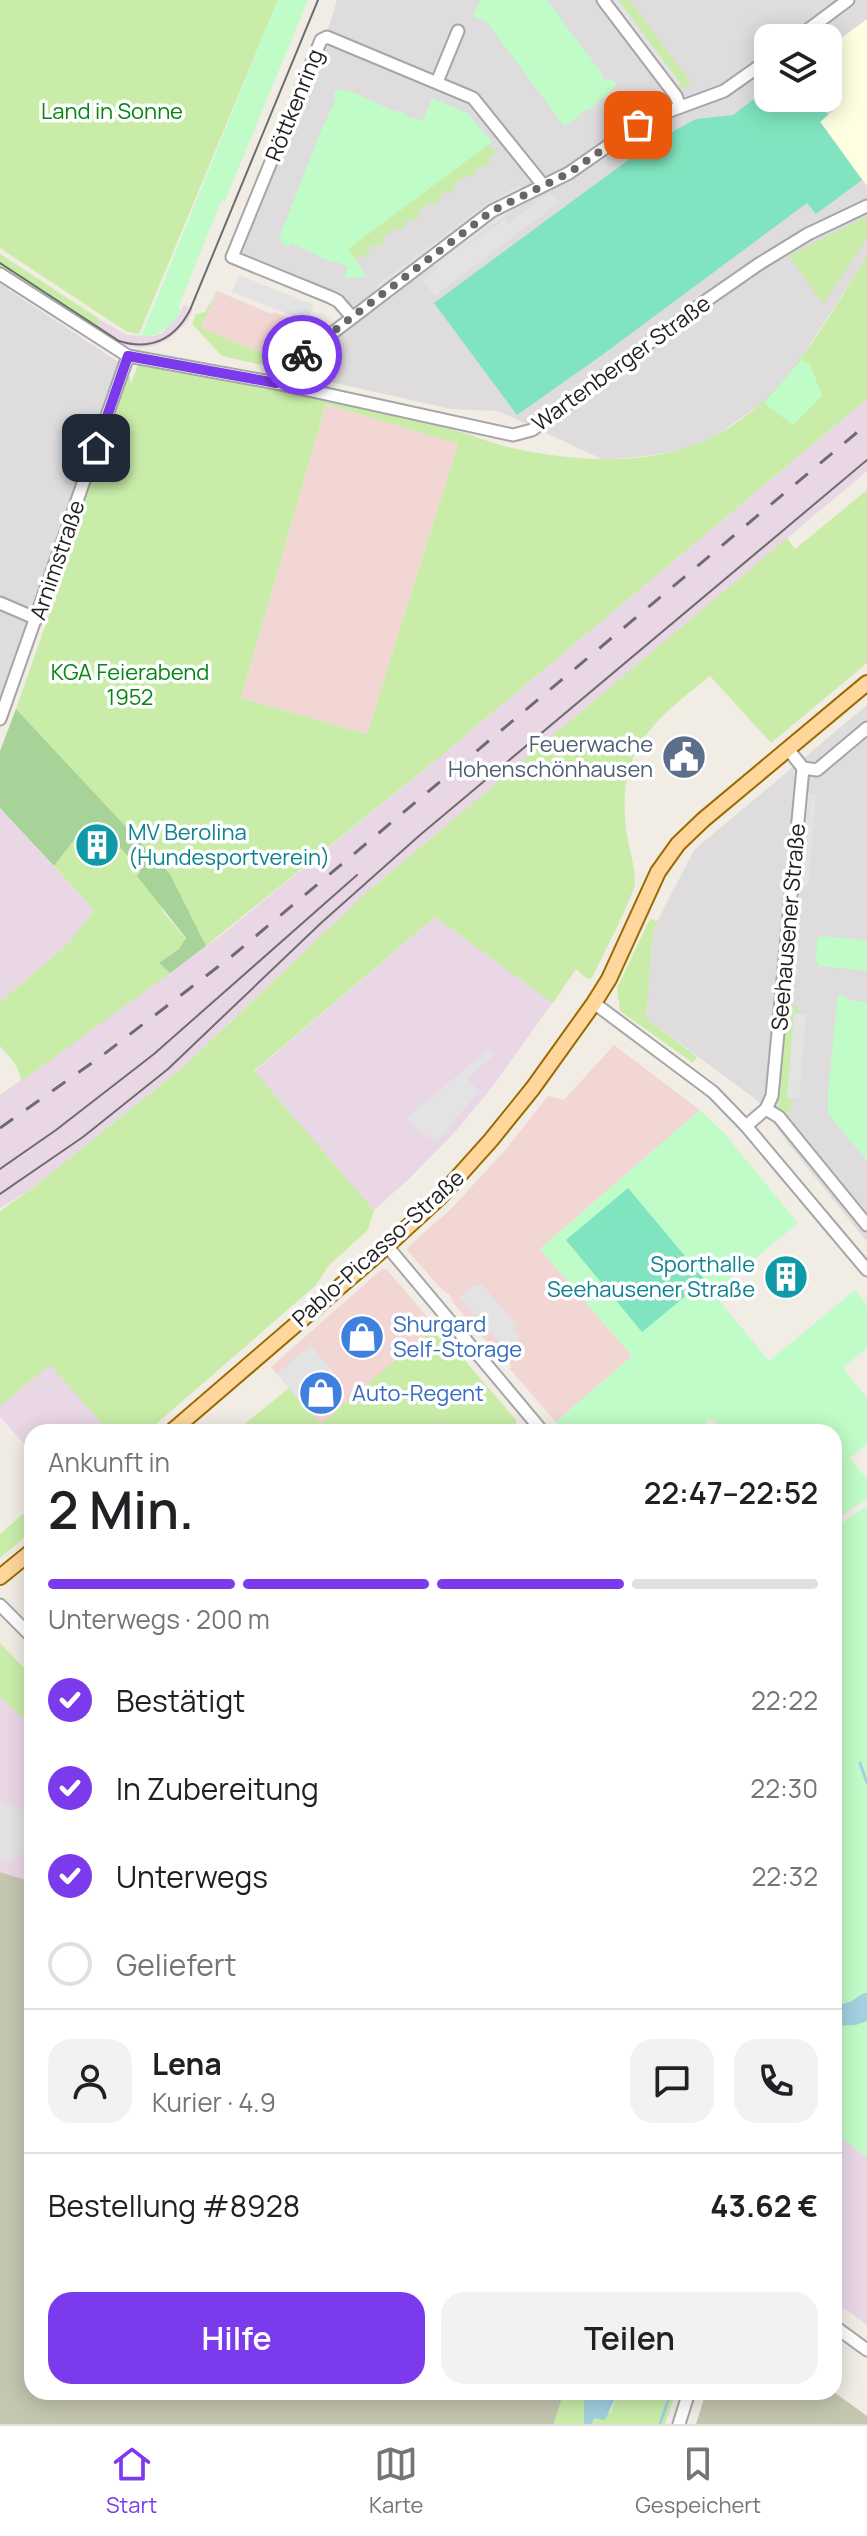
<!DOCTYPE html>
<html lang="de">
<head>
<meta charset="utf-8">
<style>
  body { margin:0; font-family:Manrope,sans-serif; background:#f2f2f2; color:#202124; height:100vh; display:flex; flex-direction:column; font-size:30px; white-space:nowrap }
  * { box-sizing:border-box; margin:0 }
  p { font-size:26px; color:#757577 }
  .icon { flex:none; width:44px; height:44px; fill:none; stroke:currentColor; stroke-width:2; stroke-linecap:round; stroke-linejoin:round }
  .map { position:relative; flex:1; overflow:hidden }
  .sheet { position:absolute; left:24px; top:1424px; width:818px; height:976px; display:flex; flex-direction:column; background:#fff; border-radius:24px; box-shadow:0 4px 20px #0003 }
  .sheet>* { flex:none }
  .controls { position:absolute; left:754px; top:24px; display:grid; gap:16px }
  .controls a { display:grid; place-items:center; width:88px; height:88px; border-radius:16px; background:#fff; box-shadow:0 4px 20px #0003; font-size:40px }
  .pin { position:absolute; display:grid; place-items:center; width:68px; height:68px; color:#fff; margin:-34px; border-radius:16px; box-shadow:0 4px 12px #0006 }
  .courier { position:absolute; display:grid; place-items:center; width:80px; height:80px; margin:-40px; border:6px solid #7c3aed; border-radius:50%; background:#fff; color:#222; box-shadow:0 2px 10px #0007 }
  .summary em { font-style:normal; font-weight:600 }
  .summary div { display:flex; flex-direction:column-reverse }
  .summary { display:flex; align-items:center; justify-content:space-between; height:136px; padding:0 24px }
  h1 { font-size:52px; font-weight:600; line-height:60px }
  .bar { display:grid; grid-template-columns:repeat(4,1fr); gap:12px 8px; align-content:center; height:96px; padding:0 24px }
  .bar i { height:10px; border-radius:6px; background:#e0e0e0 }
  .bar .on { background:#7c3aed }
  .bar p { grid-column:span 4 }
  .line { display:flex; align-items:center; gap:20px; padding:0 24px; border-top:2px solid #e0e0e0 }
  .line div { flex:1 }
  .round { display:grid; place-items:center; flex:none; width:84px; height:84px; border-radius:24px; background:#f2f2f2 }
  ol { padding:0 24px; list-style:none }
  li { display:flex; align-items:center; gap:24px; height:88px }
  li p { margin-inline-start:auto }
  li .icon { padding:8px; border-radius:50%; background:#7c3aed; color:#fff; stroke-width:4 }
  li:last-child { color:#757577 }
  li i { width:44px; height:44px; border:4px solid #e0e0e0; border-radius:50% }
  .button { display:flex; gap:16px; margin-top:auto; padding:16px 24px }
  .button a { flex:1; height:92px; border-radius:24px; background:#7c3aed; color:#fff; font-size:32px; font-weight:600; line-height:92px; text-align:center }
  .button a+a { background:#f2f2f2; color:#202124 }
  .menu { display:flex; justify-content:space-around; align-items:center; height:112px; border-top:2px solid #e0e0e0; background:#fff; font-size:22px; color:#757577 }
  .menu a { display:grid; justify-items:center; gap:4px }
  .menu .on { color:#7c3aed }
  .map>svg:first-child { display:block }
  .residential { fill:#dedcdc; fill-rule:evenodd }
  .commercial { fill:#f2d6d4 }
  .industrial { fill:#ead7e6 }
  .education { fill:#feffe0 }
  .construction { fill:#c5c6b0 }
  .grass { fill:#c9eda9; fill-rule:evenodd }
  .forest { fill:#a7d298 }
  .park { fill:#c0fcc7 }
  .pitch { fill:#7fe4bf }
  .parking { fill:#e3e3e3 }
  .water { fill:#a3d1e0 }
  .lines { fill:none; stroke-linecap:round; stroke-linejoin:round }
  .stream { stroke:#a3d1e0; stroke-width:3 }
  .minor-casing { stroke:#a6a6a6; stroke-width:15 }
  .major-casing { stroke:#9b6b00; stroke-width:18 }
  .minor { stroke:#fff; stroke-width:11 }
  .major { stroke:#ffd79c; stroke-width:14 }
  .tram { stroke:#6d6d6d; stroke-width:2 }
  .rail { stroke:#6d6d6d; stroke-width:3; stroke-dasharray:16 16; stroke-linecap:butt }
  .done { stroke:#686764; stroke-width:8; stroke-dasharray:0 14.4 }
  .route { stroke:#7c3aed; stroke-width:10 }
  .labels { text-anchor:middle; stroke-width:7; stroke-linejoin:round; paint-order:stroke }
  .street-label { font-size:22px; fill:#1f1f1f; stroke:#fff }
  .park-label { font-size:22px; fill:#068513; stroke:#fff }
  .service-label { font-size:22px; fill:#4e5e75; stroke:#fff; text-anchor:end }
  .culture-label { font-size:22px; fill:#0d838f; stroke:#fff; text-anchor:start }
  .shop-label { font-size:22px; fill:#366cbe; stroke:#fff; text-anchor:start }
</style>
</head>
<body>
<div class="map">
<svg width="867" height="2424" viewBox="0 0 867 2424">
  <rect width="100%" height="100%" fill="#f1ede5"/>
  <g class="residential">
    <path d="M337,0H867V256L791,374L762,403L711,439L688,448L653,455L604,460L498,411L451,409L296,374L295,371L354,326L337,304L233,262L325,40ZM768,38H828V98H768Z"/>
    <path d="M0,284L120,363L0,701Z"/>
    <path d="M867,705V1242L787,1142L758,1101L646,1018L653,930L694,850Z"/>
  </g>
  <g class="commercial">
    <path d="M217,291L272,314L274,312L312,327L291,346L272,357L201,328Z"/>
    <path d="M326,404L458,444L367,734L241,698Z"/>
    <path d="M614,1045L700,1110L540,1249L632,1356L556,1422L510,1369L511,1365L507,1361L500,1357L454,1304L450,1295L442,1290L408,1251L409,1246L451,1209L506,1149L548,1096L564,1100Z"/>
    <path d="M382,1269L387,1270L435,1326L321,1425L271,1367Z"/>
  </g>
  <g class="industrial">
    <path d="M184,305L193,309L187,322L168,340L154,346L139,348L124,345L95,329L101,320L127,335L154,336L162,333L179,315Z"/>
    <path d="M867,399V471L366,893L184,1066L30,1190L0,1208V1095L218,938L436,760Z"/>
    <path d="M0,808L94,910L69,943L0,1002Z"/>
    <path d="M435,917L553,1002L493,1086L454,1133L409,1179L374,1210L254,1072Z"/>
    <path d="M50,1364L109,1432H32V1453L0,1417V1406Z"/>
    <path d="M0,1674L32,1705V1873L29,1881L0,1872Z"/>
    <path d="M835,2134L867,2157V2325L834,2301Z"/>
  </g>
  <path class="education" d="M867,19V186L820,121L838,107L828,93V48Z"/>
  <g class="construction">
    <path d="M0,1872L29,1881L32,1873V2392H564L554,2424H0Z"/>
    <path d="M706,2392H834L867,2416V2424H696Z"/>
  </g>
  <g class="grass">
    <path d="M0,0H278L139,334L127,332L0,248Z"/>
    <path d="M618,0H629L691,83L678,91L676,88L681,84Z"/>
    <path d="M489,144L496,153L488,159L490,162L483,168L481,165L474,170L476,173L469,178L467,175L453,185L455,189L449,194L446,191L440,196L441,199L434,205L431,202L418,212L420,215L413,221L410,218L404,223L405,226L398,231L396,228L382,238L384,242L378,247L375,244L368,249L370,252L364,258L361,255L354,260L347,249Z"/>
    <path d="M867,216V238L823,304L789,256Z"/>
    <path d="M0,254L101,320L95,329L0,267Z"/>
    <path d="M867,256V399L436,760L206,946L170,874L16,709L71,552L64,555L127,375L130,377L131,384L139,362C208,375 279,386 347,403C382,412 418,420 453,430C474,435 495,445 517,449C587,464 672,467 733,425C794,385 828,316 867,256ZM326,404L458,444L367,734L241,698Z"/>
    <path d="M217,291L201,328L272,357L283,352L286,354L285,357L271,367L222,356L192,324L196,314L205,312Z"/>
    <path d="M867,490V663L771,743L710,676C653,722 617,748 626,828C628,845 635,865 635,883C634,896 600,961 592,978L587,979L576,969L553,1003L435,917L254,1071L374,1210L368,1230L329,1265L316,1285L147,1432H117L113,1427L104,1426L50,1365L0,1406V1211L30,1190L184,1066L366,893L787,538L795,549Z"/>
    <path d="M101,829L141,870L164,913L186,939L179,949L159,963L170,973L22,1081L16,1065L0,1046V1002L69,943L94,910L54,866L80,832Z"/>
    <path d="M650,919L658,921L653,930L646,1018L697,1057L693,1063L620,1011L617,988Z"/>
    <path d="M788,1005L797,1006L800,1013H794L787,1098L792,1099L791,1110L784,1114L775,1107L780,1106V1103H775L784,1012Z"/>
    <path d="M435,1326L516,1420V1432H247L241,1427L289,1388L321,1424Z"/>
    <path d="M32,1506V1531L0,1558V1534Z"/>
    <path d="M0,1643L32,1676V1726L0,1697Z"/>
    <path d="M564,2392H584V2424H554Z"/>
    <path d="M618,2392H637L648,2399L651,2392H676L665,2424H592L594,2418L611,2412Z"/>
  </g>
  <path class="forest" d="M16,709L170,874L206,946L170,973L159,963L179,949L186,938L137,876L141,870L102,829L80,832L54,866L0,808V751Z"/>
  <g class="park">
    <path d="M278,0H308L225,201H221L178,308L181,311C171,328 160,336 141,337Z"/>
    <path d="M480,0H546L549,2L580,45L592,59L591,60L602,72L601,74L606,81L611,78L616,84L614,88L587,111L585,110L578,115L579,117L564,126L486,21L473,17Z"/>
    <path d="M340,89L349,92L350,91L397,112L398,111L407,114L406,116L413,119L414,117L423,121L432,98L467,113L492,142L348,249L367,277L344,278L348,267L332,260L331,262L291,243L289,247L281,243L283,240L279,238L321,131L336,99L333,97L336,90Z"/>
    <path d="M802,359L810,364L822,396L793,425L764,403Z"/>
    <path d="M820,936L867,940V971L819,966L816,961L817,939Z"/>
    <path d="M838,995L847,996V1000L867,1002V1161L828,1114V1092Z"/>
    <path d="M700,1110L724,1133L798,1223L713,1293L769,1361L855,1290L867,1305V1348L843,1368L867,1398V1444L850,1458L867,1479V1500H865L834,1521V1432H734L708,1418L704,1432H696L691,1426L664,1432H565L556,1422L632,1356L540,1249Z"/>
    <path d="M865,1507L867,1508V2157L836,2134L834,2136V1524L839,1525Z"/>
  </g>
  <g class="pitch">
    <path d="M768,88V98H815L828,115L820,122L862,180L816,214L807,203L602,355L517,415L434,303L650,144L696,119L733,115Z"/>
    <path d="M628,1188L705,1280L642,1332L566,1240Z"/>
  </g>
  <g class="parking">
    <path d="M609,0H618L681,84L676,88Z"/>
    <path d="M520,185L522,190L487,210L378,292L374,287L489,202Z"/>
    <path d="M550,192L558,203L435,296L422,279L437,269L432,262L496,214L510,207L512,212L489,227L451,257L505,219L508,224Z"/>
    <path d="M239,275L314,305L306,321L232,292Z"/>
    <path d="M803,793H810L805,856L811,794H816L808,886L795,884Z"/>
    <path d="M794,1013L806,1014L799,1099L787,1098Z"/>
    <path d="M488,1049L494,1055L467,1079L479,1091L437,1142L417,1130L407,1118Z"/>
    <path d="M482,1285L517,1325L513,1329L520,1337L506,1349L460,1298L473,1286Z"/>
    <path d="M310,1345L333,1371L329,1375L339,1386L334,1391L323,1379L299,1400L277,1374Z"/>
    <path d="M0,1802L32,1812V1826L22,1857L17,1855L14,1862L0,1857Z"/>
  </g>
  <g class="water">
    <path d="M864,1993H867V2021L856,2025L834,2026V2006L850,2002Z"/>
    <path d="M584,2392H618L605,2420L594,2418L592,2424H584Z"/>
  </g>
  <g class="lines">
    <g class="stream">
      <path d="M860,1763L867,1783"/>
      <path d="M660,2424L671,2392"/>
    </g>
    <g class="minor-casing">
      <g id="minor">
        <path d="M603,0L676,96L680,107"/>
        <path d="M797,38L848,0"/>
        <path d="M437,82L458,31"/>
        <path d="M0,274L128,356L276,383L513,435L532,430L707,300L759,264L808,234L867,206"/>
        <path d="M352,317L338,301L330,297L232,257L321,40L327,37L473,98L543,185"/>
        <path d="M276,383L280,373L492,211L569,173L638,125L656,116L724,91L768,60"/>
        <path d="M0,603L37,619"/>
        <path d="M0,719L128,356"/>
        <path d="M803,768L817,770L867,728"/>
        <path d="M594,1003L713,1092L746,1126L867,1270"/>
        <path d="M766,1109L779,1117L867,1225"/>
        <path d="M746,1126L766,1109L772,1096L803,768L788,749"/>
        <path d="M387,1246L543,1432"/>
        <path d="M0,1605L32,1637"/>
        <path d="M834,2326L867,2350"/>
        <path d="M679,2424L689,2392"/>
      </g>
    </g>
    <g class="major-casing">
      <g id="major">
        <path d="M171,1432L387,1246L439,1198L491,1140L533,1088L594,1003L609,979L658,872L678,844L703,820L867,683"/>
        <path d="M0,1577L32,1551"/>
      </g>
    </g>
    <use href="#minor" class="minor"/>
    <use href="#major" class="major"/>
    <g class="tram">
      <path d="M0,263L119,341C151,351 175,339 190,310L318,0"/>
      <path d="M0,1169L56,1130L154,1054L357,875"/>
      <path d="M0,1194L83,1137L168,1069L321,923L420,835L867,460"/>
    </g>
    <path class="rail" d="M0,1128L99,1058L232,956L867,424"/>
  </g>
  <g class="lines">
    <path class="done" d="M302,355L492,211L569,173L638,125"/>
    <path class="route" d="M96,448L128,356L276,383L280,373L302,355"/>
  </g>
  <defs>
    <g id="civic-disc" transform="scale(2.3)"><circle r="9.5" fill="#5c6f8a" stroke="#fff"/><path d="M-.6-6.5H3V-4.5H.6V-3L4-1V1h2V6H-6V1h2V-1L-.6-3ZM-1.2 2.5V6h2.4V2.5Z" fill="#fff"/></g>
    <g id="building-disc" transform="scale(2.3)"><circle r="9.5" fill="#0f9aa8" stroke="#fff"/><path d="M-4-6H4V6H1V3H-1V6H-4ZM-2.5-4.3h1.7v1.8h-1.7ZM.8-4.3h1.7v1.8H.8ZM-2.5-1h1.7V.8h-1.7ZM.8-1h1.7V.8H.8Z" fill="#fff"/></g>
    <g id="shop-disc" transform="scale(2.3)"><circle r="9.5" fill="#3f7fe0" stroke="#fff"/><path d="M-5-2.5h2.3a2.7 3.5 0 0 1 5.4 0H5L5.5 6h-11ZM-1.5-2.5h3a1.5 2.3 0 0 0-3 0Z" fill="#fff"/></g>
  </defs>
  <g fill-rule="evenodd">
    <use href="#civic-disc" x="684" y="757"/>
    <use href="#building-disc" x="97" y="845"/>
    <use href="#building-disc" x="786" y="1277"/>
    <use href="#shop-disc" x="362" y="1337"/>
    <use href="#shop-disc" x="321" y="1393"/>
  </g>
  <g class="labels">
    <g class="street-label">
      <text transform="translate(294 105) rotate(-68)" y="8">Röttkenring</text>
      <text transform="translate(621 363) rotate(-36)" y="8">Wartenberger Straße</text>
      <text transform="translate(57 560) rotate(-71)" y="8">Arnimstraße</text>
      <text transform="translate(788 927) rotate(-85)" y="8">Seehausener Straße</text>
      <text transform="translate(378 1248) rotate(-42)" y="8">Pablo-Picasso-Straße</text>
    </g>
    <g class="park-label">
      <text x="112" y="119">Land in Sonne</text>
      <text x="130" y="680">KGA Feierabend<tspan x="130" dy="25">1952</tspan></text>
    </g>
    <g class="service-label">
      <text x="653" y="752">Feuerwache<tspan x="653" dy="25">Hohenschönhausen</tspan></text>
    </g>
    <g class="culture-label">
      <text x="128" y="840">MV Berolina<tspan x="128" dy="25">(Hundesportverein)</tspan></text>
      <text x="755" y="1272" text-anchor="end">Sporthalle<tspan x="755" dy="25">Seehausener Straße</tspan></text>
    </g>
    <g class="shop-label">
      <text x="393" y="1332">Shurgard<tspan x="393" dy="25">Self-Storage</tspan></text>
      <text x="352" y="1401">Auto-Regent</text>
    </g>
  </g>
</svg>
<div class="controls">
<a><svg class="icon" aria-label="layers" viewBox="0 0 24 24"><path d="M12 4l9 5-9 5-9-5zM3 14l9 5 9-5"/></svg></a>
</div>
<div class="pin" style="left:638px;top:125px;background:#ea580c"><svg class="icon" aria-label="bag" viewBox="0 0 24 24"><path d="M5 8h14l-1 12H6zM9 8a3 3 0 0 1 6 0"/></svg></div>
<div class="pin" style="left:96px;top:448px;background:#1f2937"><svg class="icon" aria-label="home" viewBox="0 0 24 24"><path d="M3 11l9-7 9 7M6 9v11h12V9"/></svg></div>
<div class="courier" style="left:302px;top:355px"><svg class="icon" aria-label="bike" viewBox="0 0 24 24"><circle cx="6" cy="16" r="4"/><circle cx="18" cy="16" r="4"/><path d="M6 16l4-8h5l3 8M10 8l3 8H6M13 5h3"/></svg></div>
<section class="sheet">
<div class="summary"><div><h1>2 Min.</h1><p>Ankunft in</p></div><em>22:47–22:52</em></div>
<div class="bar"><i class="on"></i><i class="on"></i><i class="on"></i><i></i><p>Unterwegs · 200 m</p></div>
<ol>
<li><svg class="icon" aria-label="check" viewBox="0 0 24 24"><path d="M5 12l5 5 9-10"/></svg>Bestätigt<p>22:22</p></li>
<li><svg class="icon" aria-label="check" viewBox="0 0 24 24"><path d="M5 12l5 5 9-10"/></svg>In Zubereitung<p>22:30</p></li>
<li><svg class="icon" aria-label="check" viewBox="0 0 24 24"><path d="M5 12l5 5 9-10"/></svg>Unterwegs<p>22:32</p></li>
<li><i></i>Geliefert</li>
</ol>
<div class="line" style="height:144px"><a class="round"><svg class="icon" aria-label="person" viewBox="0 0 24 24"><circle cx="12" cy="8" r="4"/><path d="M4 21q1-7 8-7t8 7"/></svg></a><div><b>Lena</b><p>Kurier · 4.9</p></div><a class="round"><svg class="icon" aria-label="chat" viewBox="0 0 24 24"><path d="M4 5h16v11H9l-5 4z"/></svg></a><a class="round"><svg class="icon" aria-label="phone" viewBox="0 0 24 24"><path d="M5 4h4l2 5-3 2q2 4 5 5l2-3 5 2v4C11 20 4 13 5 4z"/></svg></a></div>
<div class="line" style="height:104px"><div>Bestellung #8928</div><b>43.62 €</b></div>
<div class="button"><a>Hilfe</a><a>Teilen</a></div>
</section>
</div>
<nav class="menu">
<a class="on"><svg class="icon" aria-label="home" viewBox="0 0 24 24"><path d="M3 11l9-7 9 7M6 9v11h12V9"/></svg>Start</a>
<a><svg class="icon" aria-label="map" viewBox="0 0 24 24"><path d="M3 6l6-2 6 2 6-2v14l-6 2-6-2-6 2zM9 4v14M15 6v14"/></svg>Karte</a>
<a><svg class="icon" aria-label="saved" viewBox="0 0 24 24"><path d="M7 4h10v16l-5-4-5 4z"/></svg>Gespeichert</a>
</nav>
</body>
</html>
